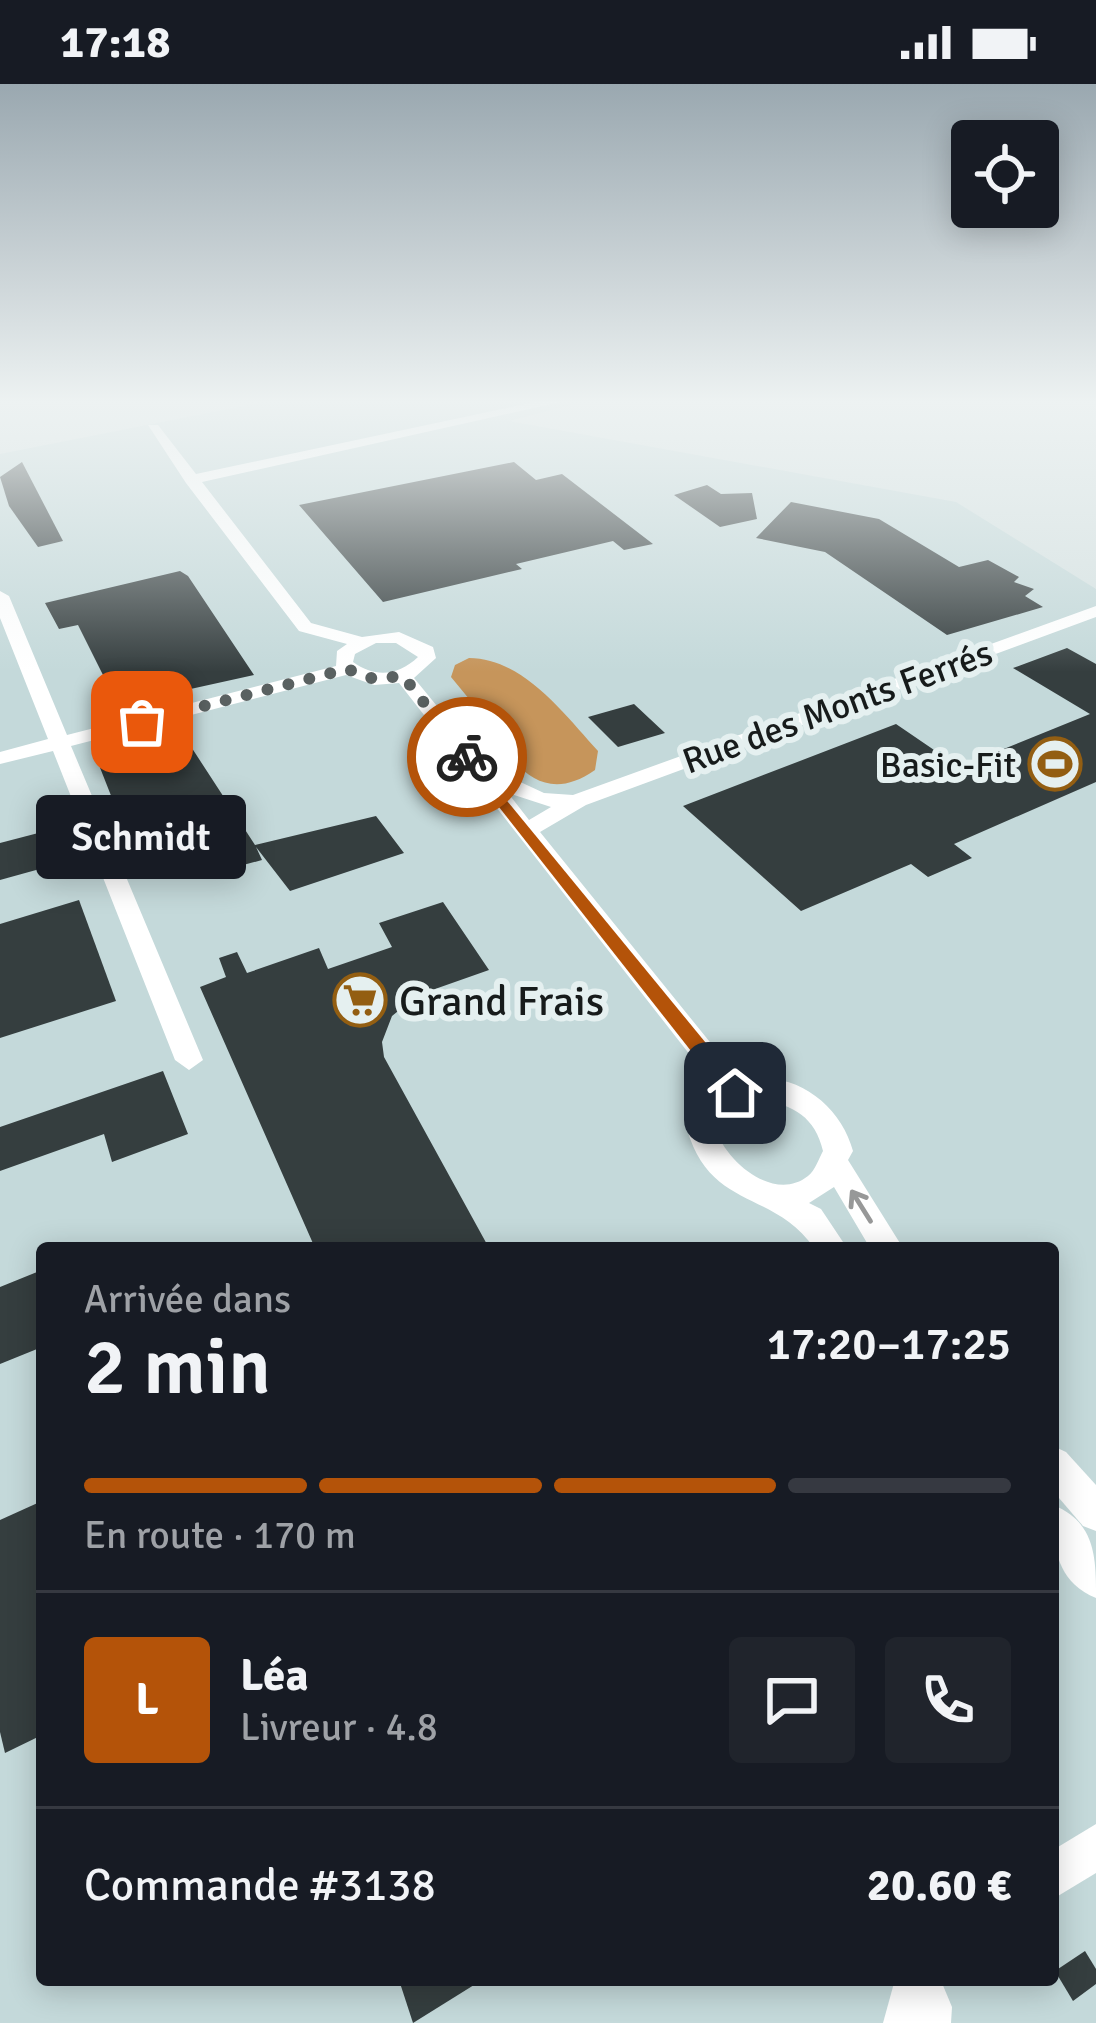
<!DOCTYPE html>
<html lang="fr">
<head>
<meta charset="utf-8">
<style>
  body { margin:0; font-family:Signika,sans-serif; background:#20242c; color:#f1f3f6; height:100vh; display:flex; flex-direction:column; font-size:45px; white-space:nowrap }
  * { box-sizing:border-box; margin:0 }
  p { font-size:39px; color:#9ea1a6 }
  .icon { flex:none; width:66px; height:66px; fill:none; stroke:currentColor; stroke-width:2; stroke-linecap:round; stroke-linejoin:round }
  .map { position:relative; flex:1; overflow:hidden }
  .panel { position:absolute; left:36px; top:1158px; width:1023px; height:744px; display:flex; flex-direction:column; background:#171b24; border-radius:12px; box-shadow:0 6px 30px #0003 }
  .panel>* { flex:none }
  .buttons { position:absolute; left:951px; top:36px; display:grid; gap:24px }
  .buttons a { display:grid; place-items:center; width:108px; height:108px; border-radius:12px; background:#171b24; box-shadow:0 6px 30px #0003; font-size:60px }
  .pin { position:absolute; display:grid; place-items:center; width:102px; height:102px; color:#fff; margin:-51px; border-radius:24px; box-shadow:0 6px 18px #0006 }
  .courier { position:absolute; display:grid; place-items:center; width:120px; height:120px; margin:-60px; border:9px solid #b45309; border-radius:50%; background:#fff; color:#222; box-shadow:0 3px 15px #0007 }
  .bubble { position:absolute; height:84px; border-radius:12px; background:#171b24; box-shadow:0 6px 30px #0003; font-size:39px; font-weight:600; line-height:84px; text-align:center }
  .summary em { font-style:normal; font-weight:600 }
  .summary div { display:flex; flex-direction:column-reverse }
  .summary { display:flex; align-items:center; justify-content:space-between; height:204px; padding:0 48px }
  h1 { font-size:78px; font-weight:600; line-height:90px }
  .bar { display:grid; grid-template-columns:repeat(4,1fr); gap:18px 12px; align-content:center; height:144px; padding:0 48px }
  .bar i { height:15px; border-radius:9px; background:#363941 }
  .bar .current { background:#b45309 }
  .bar p { grid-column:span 4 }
  .line { display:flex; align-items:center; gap:30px; padding:0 48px; border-top:3px solid #363941 }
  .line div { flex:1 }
  .round { display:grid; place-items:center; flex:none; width:126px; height:126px; border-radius:12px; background:#20242c }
  .status { display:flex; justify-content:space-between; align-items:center; height:84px; padding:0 60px; background:#171b24; direction:ltr }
  .status svg { height:33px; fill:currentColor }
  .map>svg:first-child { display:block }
  .built { fill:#c4d9da; fill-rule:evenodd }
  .water { fill:#c6955b }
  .building { fill:#353e3f }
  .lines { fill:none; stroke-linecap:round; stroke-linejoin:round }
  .street { fill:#fff; fill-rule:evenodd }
  .secondary { fill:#fff; fill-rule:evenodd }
  .oneway { stroke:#979898 }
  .route { fill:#b45309 }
  .done { stroke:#5a6161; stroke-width:12; stroke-dasharray:0 21.6 }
  .labels { text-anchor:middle; stroke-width:12; stroke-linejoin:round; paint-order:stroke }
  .far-street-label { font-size:36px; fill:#171b1b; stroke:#e5f0f0 }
  .far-poi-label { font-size:36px; fill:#171b1b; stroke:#e5f0f0; text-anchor:end }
  .poi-label { font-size:42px; fill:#171b1b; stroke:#e5f0f0; text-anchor:start }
</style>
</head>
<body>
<div class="status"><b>17:18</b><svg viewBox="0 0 49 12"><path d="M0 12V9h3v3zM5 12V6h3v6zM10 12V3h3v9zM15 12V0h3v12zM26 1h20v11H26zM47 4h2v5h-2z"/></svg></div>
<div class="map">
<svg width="1096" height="1939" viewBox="0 0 1096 1939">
  <rect width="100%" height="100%" fill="#d7e3e3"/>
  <path class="built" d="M274,316H591L509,337L956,418L1096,505V1939H0V370ZM42,1164H1053V1896H42Z"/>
  <path class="water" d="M469,574C523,574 565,631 598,667L595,686C545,721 517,685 490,647L493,644L451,593L455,581Z"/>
  <g class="building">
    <path d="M22,378L63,457L38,463L9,422L0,393Z"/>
    <path d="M514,378L536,396L562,390L653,460L624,466L613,457L516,480L522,485L383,518L299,421Z"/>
    <path d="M707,401L721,410L752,409L757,435L720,443L674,411Z"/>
    <path d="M791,418L879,435L959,483L988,476L1019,493L1014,498L1034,505L1025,512L1043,523L947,551L825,468L756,454Z"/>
    <path d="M180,487L188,492L254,591L118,621L78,541L59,545L45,519Z"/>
    <path d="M1067,564L1096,580V698L954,760L972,774L928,793L911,780L801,827L683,722L896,640L959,683L1090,630L1013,584Z"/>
    <path d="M634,620L665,649L618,663L588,633Z"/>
    <path d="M186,655L255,761L376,732L404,769L290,807L256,763L262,776L199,793L181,757L134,770L97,676Z"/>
    <path d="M69,741L83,773L0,796V759Z"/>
    <path d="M79,816L116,917L0,954V840Z"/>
    <path d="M443,818L489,886L418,911L392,932L382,958L384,973L489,1164H315L200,903L226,893L219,874L237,868L247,889L319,864L328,885L392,863L379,839Z"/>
    <path d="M163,987L188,1050L112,1078L104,1050L0,1087V1043Z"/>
    <path d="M42,1186V1263L0,1280V1203Z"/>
    <path d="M42,1417V1651L5,1669L0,1648V1436Z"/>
    <path d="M1085,1867L1096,1885V1900L1073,1917L1055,1887Z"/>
    <path d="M399,1896H482L413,1939Z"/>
  </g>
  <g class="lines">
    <g class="street">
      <path d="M544,316H570L202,398L311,539L362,553L399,548L433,563L436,574L414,594L486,682L544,709L573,711L1096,522V533L586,721L540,748L743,999C792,982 841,1021 853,1067L848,1076L903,1164H870L834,1103L809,1119L821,1125L847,1164H814C774,1106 710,1126 687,1045L705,1014L719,1008L399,599L374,601L346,591L71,662L203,976L189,986L175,976L53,667L0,680V668L48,655L0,534V507L9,512L67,651L336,582L337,567L347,560L299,547L186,399L148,341H158L196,390ZM376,559H396L418,573C398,592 375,594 353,578L355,570ZM508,709L551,723L529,736ZM757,1016C791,1019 815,1032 823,1067C819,1074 815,1087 808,1092C774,1119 725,1077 716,1045L725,1029Z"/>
      <path d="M1053,1362L1066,1368L1096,1401V1447L1083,1442L1053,1407Z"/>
      <path d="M1053,1421C1096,1438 1096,1475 1096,1514C1054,1497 1053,1459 1053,1421Z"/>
      <path d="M1096,1740V1789L1053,1815V1766Z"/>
    </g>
    <path class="secondary" d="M901,1896L942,1899L952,1923L951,1939H883L894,1899Z"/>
  </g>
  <defs><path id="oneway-shaft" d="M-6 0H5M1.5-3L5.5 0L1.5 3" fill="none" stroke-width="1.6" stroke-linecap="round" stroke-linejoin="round" transform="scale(3)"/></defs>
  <use class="oneway" href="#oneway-shaft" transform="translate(861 1122) rotate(-122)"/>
  <linearGradient id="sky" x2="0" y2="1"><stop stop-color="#9aa8b0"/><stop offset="0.54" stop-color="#edf2f2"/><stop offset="1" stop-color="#edf2f2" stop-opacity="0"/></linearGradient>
  <rect width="1096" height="588" fill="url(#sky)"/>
  <path class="route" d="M467,668L742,1003V1014H728L462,676V670Z"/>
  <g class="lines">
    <path class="done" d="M142,638L347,585L374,595L403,592L467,673"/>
  </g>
  <defs>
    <g id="stadium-ring" transform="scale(2.7)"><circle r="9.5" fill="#e5f0f0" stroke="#935e12" stroke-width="1.5"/><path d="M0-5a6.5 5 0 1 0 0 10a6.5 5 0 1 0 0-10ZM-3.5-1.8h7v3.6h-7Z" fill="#935e12"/></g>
    <g id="supermarket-ring" transform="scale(2.7)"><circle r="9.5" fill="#e5f0f0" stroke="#935e12" stroke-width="1.5"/><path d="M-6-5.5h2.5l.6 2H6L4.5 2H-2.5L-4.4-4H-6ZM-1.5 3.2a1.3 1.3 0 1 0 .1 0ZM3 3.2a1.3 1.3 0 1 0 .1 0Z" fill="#935e12"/></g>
  </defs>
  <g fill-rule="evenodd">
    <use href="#stadium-ring" x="1055" y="680"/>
    <use href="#supermarket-ring" x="360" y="916"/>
  </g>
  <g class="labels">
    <g class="far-street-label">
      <text transform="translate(837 622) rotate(-20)" y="13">Rue des Monts Ferrés</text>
    </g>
    <g class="far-poi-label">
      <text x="1016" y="693">Basic-Fit</text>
    </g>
    <g class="poi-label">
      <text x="399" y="931">Grand Frais</text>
    </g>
  </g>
</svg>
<div class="buttons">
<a><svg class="icon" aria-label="locate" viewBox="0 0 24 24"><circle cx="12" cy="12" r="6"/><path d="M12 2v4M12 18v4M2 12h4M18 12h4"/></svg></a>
</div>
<div class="pin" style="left:142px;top:638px;background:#ea580c"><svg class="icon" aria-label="bag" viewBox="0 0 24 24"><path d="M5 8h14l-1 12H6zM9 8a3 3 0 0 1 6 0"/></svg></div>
<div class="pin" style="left:735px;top:1009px;background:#1f2937"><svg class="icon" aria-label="home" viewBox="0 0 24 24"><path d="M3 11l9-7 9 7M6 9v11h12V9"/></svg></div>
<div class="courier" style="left:467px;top:673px"><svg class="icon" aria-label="bike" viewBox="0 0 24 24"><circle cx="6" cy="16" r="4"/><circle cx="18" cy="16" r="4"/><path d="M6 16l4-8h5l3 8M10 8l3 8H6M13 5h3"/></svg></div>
<div class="bubble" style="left:36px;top:711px;width:210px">Schmidt</div>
<section class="panel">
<div class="summary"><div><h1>2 min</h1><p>Arrivée dans</p></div><em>17:20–17:25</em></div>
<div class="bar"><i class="current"></i><i class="current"></i><i class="current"></i><i></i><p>En route · 170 m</p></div>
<div class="line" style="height:216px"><b class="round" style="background:#b45309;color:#fff">L</b><div><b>Léa</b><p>Livreur · 4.8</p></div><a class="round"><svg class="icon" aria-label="chat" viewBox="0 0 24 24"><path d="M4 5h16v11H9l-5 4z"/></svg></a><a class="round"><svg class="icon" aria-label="phone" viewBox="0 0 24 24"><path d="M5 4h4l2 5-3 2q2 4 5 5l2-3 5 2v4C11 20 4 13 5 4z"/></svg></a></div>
<div class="line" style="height:156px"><div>Commande #3138</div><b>20.60 €</b></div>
</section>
</div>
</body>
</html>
